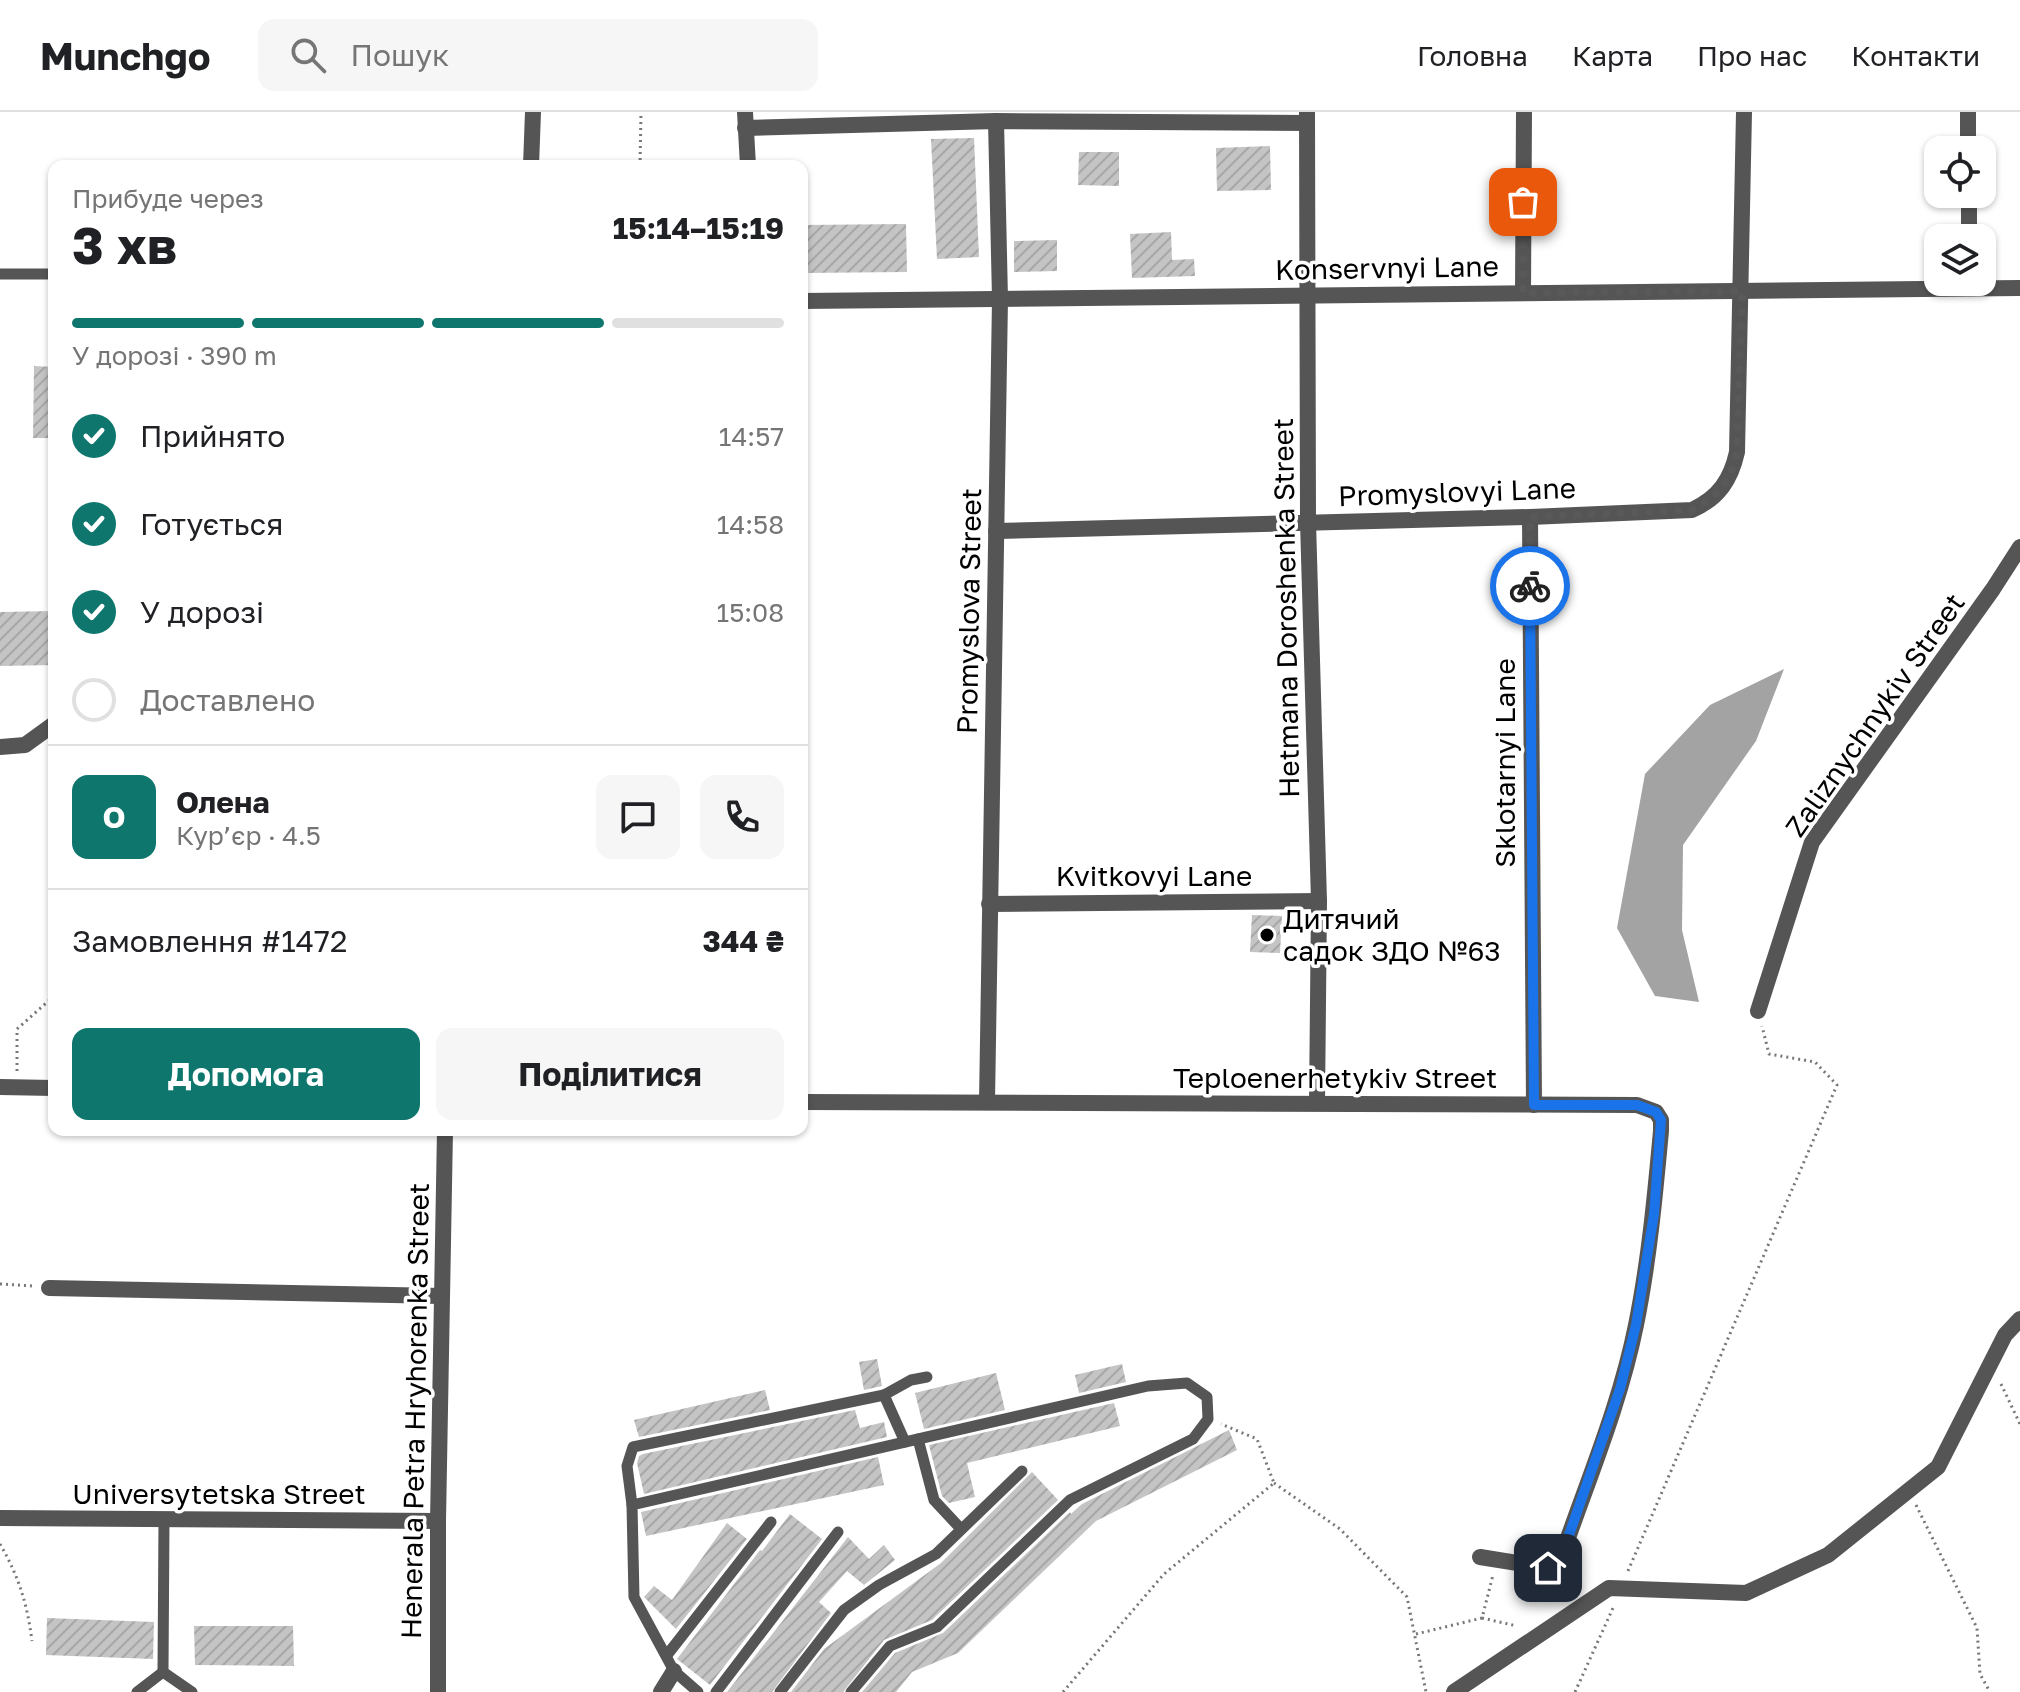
<!DOCTYPE html>
<html lang="uk">
<head>
<meta charset="utf-8">
<style>
  body { margin:0; font-family:"Golos Text",sans-serif; background:#f6f6f6; color:#202124; height:100vh; display:flex; flex-direction:column; font-size:30px; white-space:nowrap }
  * { box-sizing:border-box; margin:0 }
  p { font-size:26px; color:#757577 }
  .icon { flex:none; width:44px; height:44px; fill:none; stroke:currentColor; stroke-width:2; stroke-linecap:round; stroke-linejoin:round }
  .map { position:relative; flex:1; overflow:hidden }
  .sheet { position:absolute; left:48px; top:48px; width:760px; height:976px; display:flex; flex-direction:column; background:#fff; border-radius:16px; box-shadow:0 2px 6px #0004 }
  .sheet>* { flex:none }
  .buttons { position:absolute; left:1924px; top:24px; display:grid; gap:16px }
  .buttons a { display:grid; place-items:center; width:72px; height:72px; border-radius:16px; background:#fff; box-shadow:0 2px 6px #0004; font-size:40px }
  .pin { position:absolute; display:grid; place-items:center; width:68px; height:68px; color:#fff; margin:-34px; border-radius:16px; box-shadow:0 4px 12px #0006 }
  .courier { position:absolute; display:grid; place-items:center; width:80px; height:80px; margin:-40px; border:6px solid #1a73e8; border-radius:50%; background:#fff; color:#222; box-shadow:0 2px 10px #0007 }
  .summary em { font-style:normal; font-weight:700 }
  .summary div { display:flex; flex-direction:column-reverse }
  .summary { display:flex; align-items:center; justify-content:space-between; height:136px; padding:0 24px }
  h1 { font-size:52px; font-weight:700; line-height:60px }
  .bar { display:grid; grid-template-columns:repeat(4,1fr); gap:12px 8px; align-content:center; height:96px; padding:0 24px }
  .bar i { height:10px; border-radius:6px; background:#e0e0e0 }
  .bar .on { background:#0f766e }
  .bar p { grid-column:span 4 }
  .line { display:flex; align-items:center; gap:20px; padding:0 24px; border-top:2px solid #e0e0e0 }
  .line div { flex:1 }
  .round { display:grid; place-items:center; flex:none; width:84px; height:84px; border-radius:16px; background:#f6f6f6 }
  ol { padding:0 24px; list-style:none }
  li { display:flex; align-items:center; gap:24px; height:88px }
  li p { margin-inline-start:auto }
  li .icon { padding:8px; border-radius:50%; background:#0f766e; color:#fff; stroke-width:4 }
  li:last-child { color:#757577 }
  li i { width:44px; height:44px; border:4px solid #e0e0e0; border-radius:50% }
  .button { display:flex; gap:16px; margin-top:auto; padding:16px 24px }
  .button a { flex:1; height:92px; border-radius:16px; background:#0f766e; color:#fff; font-size:32px; font-weight:700; line-height:92px; text-align:center }
  .button a+a { background:#f6f6f6; color:#202124 }
  header { display:flex; align-items:center; gap:48px; box-sizing:border-box; height:112px; padding:0 40px; background:#fff; border-bottom:2px solid #e0e0e0 }
  header strong { font-size:38px }
  nav { display:flex; gap:44px; margin-inline-start:auto; font-size:28px }
  .search { width:560px; height:72px; background:#f6f6f6; display:flex; align-items:center; gap:20px; box-sizing:border-box; padding:0 28px; border-radius:16px; color:#757577; font-size:30px }
  .map>svg:first-child { display:block }
  .water { fill:#a3a3a3 }
  .building { fill:url(#building-hatch) }
  .lines { fill:none; stroke-linecap:round; stroke-linejoin:round }
  .path { stroke:#777; stroke-width:3; stroke-dasharray:2 4; stroke-linecap:butt }
  .service { stroke:#555; stroke-width:11 }
  .minor { stroke:#555; stroke-width:16 }
  .done { stroke:#595959; stroke-width:8; stroke-dasharray:0 14.4 }
  .route { stroke:#1a73e8; stroke-width:10 }
  .poi-dot { fill:#000; stroke:#fff; stroke-width:3 }
  .labels { text-anchor:middle; stroke-width:7; stroke-linejoin:round; paint-order:stroke }
  .street-label { font-size:28px; fill:#000; stroke:#fff }
  .poi-label { font-size:28px; fill:#000; stroke:#fff; text-anchor:start }
</style>
</head>
<body>
<header>
<strong>Munchgo</strong>
<div class="search"><svg class="icon" aria-label="search" viewBox="0 0 24 24"><circle cx="10" cy="10" r="6"/><path d="M15 15l6 6"/></svg>Пошук</div>
<nav><a>Головна</a><a>Карта</a><a>Про нас</a><a>Контакти</a></nav>
</header>
<div class="map">
<svg width="2020" height="1580" viewBox="0 0 2020 1580">
  <defs>
    <pattern id="building-hatch" width="6" height="6" patternUnits="userSpaceOnUse" patternTransform="scale(2)"><rect width="6" height="6" fill="#c4c4c4"/><path d="M-1 1l2-2M0 6l6-6M5 7l2-2" fill="none" stroke="#a7a7a7"/></pattern>
  </defs>
  <rect width="100%" height="100%" fill="#fff"/>
  <path class="water" d="M1784,557L1756,629L1683,733L1682,818L1699,890L1655,884L1617,816L1645,662L1710,593Z"/>
  <g class="building">
    <path d="M974,26L979,145L937,147L931,27Z"/>
    <path d="M1270,34L1271,78L1217,79L1216,36Z"/>
    <path d="M1079,40H1119V74L1078,73Z"/>
    <path d="M906,112L907,160L802,161V113Z"/>
    <path d="M1171,120L1172,148L1194,147L1195,164L1132,166L1130,122Z"/>
    <path d="M1057,128V159L1014,160V129Z"/>
    <path d="M34,254L54,255V326H33Z"/>
    <path d="M54,499V553L0,554V500Z"/>
    <path d="M1252,803L1282,804L1280,841L1250,840Z"/>
    <path d="M877,1247L882,1274L864,1278L859,1250Z"/>
    <path d="M1122,1252L1126,1270L1079,1281L1075,1263Z"/>
    <path d="M996,1261L1005,1298L924,1317L915,1281Z"/>
    <path d="M765,1278L770,1298L639,1325L634,1308Z"/>
    <path d="M1114,1291L1120,1314L967,1351L975,1385L949,1391L942,1384L929,1333Z"/>
    <path d="M855,1298L860,1316L884,1310L887,1325L644,1382L637,1351L639,1344L643,1342Z"/>
    <path d="M1229,1318L1237,1338L1096,1409L958,1541L912,1560L896,1580H862L895,1541L943,1521L1070,1400L1071,1402L1082,1392Z"/>
    <path d="M878,1345L884,1373L646,1424L641,1400Z"/>
    <path d="M1032,1360L1058,1388L932,1508L884,1528L843,1580H791L824,1537L941,1451Z"/>
    <path d="M790,1402L822,1427L710,1573L677,1547L760,1438L762,1439Z"/>
    <path d="M727,1411L747,1427L676,1517L644,1485L654,1474L672,1488Z"/>
    <path d="M848,1425L869,1447L884,1433L895,1448L864,1473L847,1459L819,1490L831,1501L772,1580H727Z"/>
    <path d="M47,1506L154,1510L153,1547L46,1543Z"/>
    <path d="M194,1514H293L294,1554L195,1553Z"/>
  </g>
  <g class="lines">
    <g class="path">
      <path d="M640,54L641,0"/>
      <path d="M17,959V917L54,884"/>
      <path d="M0,1172L33,1174"/>
      <path d="M2001,1272L2020,1312"/>
      <path d="M1274,1371L1340,1417L1407,1485L1426,1580"/>
      <path d="M1916,1393L1977,1516L1980,1562L1990,1580"/>
      <path d="M0,1432C19,1465 27,1491 32,1529"/>
      <path d="M1628,1459L1837,973L1815,950L1769,942L1762,914"/>
      <path d="M1482,1506L1517,1514"/>
      <path d="M1416,1522L1482,1506L1493,1463"/>
      <path d="M1063,1580L1164,1462L1274,1371L1257,1327L1221,1312"/>
      <path d="M1575,1580L1613,1496"/>
    </g>
    <g class="service">
      <path d="M0,162H54"/>
      <path d="M884,1283L911,1268L927,1265"/>
      <path d="M918,1327L934,1388L961,1417"/>
      <path d="M632,1393L627,1354L633,1335L884,1283L905,1330"/>
      <path d="M164,1408L163,1560L192,1580"/>
      <path d="M667,1543L771,1410"/>
      <path d="M137,1580L163,1560"/>
      <path d="M698,1580L674,1559L634,1485L632,1393L1148,1274L1187,1271L1207,1285L1208,1307L1193,1327L1070,1388L937,1515L890,1534L851,1580"/>
      <path d="M716,1580L838,1420"/>
      <path d="M780,1580L844,1498L879,1473L936,1442L1022,1359"/>
    </g>
    <g class="minor">
      <path d="M745,0L748,54"/>
      <path d="M1307,0L1308,410L1319,789L1317,991"/>
      <path d="M1968,0V38"/>
      <path d="M745,16L996,9L1307,11"/>
      <path d="M531,54L533,0"/>
      <path d="M1969,82V126"/>
      <path d="M1523,181L1524,0"/>
      <path d="M802,189L2020,176"/>
      <path d="M1530,405L1534,993"/>
      <path d="M996,419L1530,405L1692,398C1719,386 1731,367 1737,340L1744,0"/>
      <path d="M0,635L25,633L54,612"/>
      <path d="M989,792L1319,789"/>
      <path d="M1758,899L1812,730L1993,477L2020,435"/>
      <path d="M0,975L54,976"/>
      <path d="M802,990L1637,993L1656,1000L1661,1008V1019C1655,1084 1649,1149 1636,1213C1620,1293 1587,1370 1561,1446L1548,1456L1480,1445"/>
      <path d="M987,990L1000,187L996,9"/>
      <path d="M49,1176L442,1184"/>
      <path d="M0,1406L438,1409"/>
      <path d="M438,1580V1409L445,1018"/>
      <path d="M661,1580L674,1559"/>
      <path d="M1454,1580L1609,1476L1746,1481L1828,1443L1938,1355L2005,1223L2020,1207"/>
    </g>
  </g>
  <g class="lines">
    <path class="done" d="M1523,90V181L1742,179L1737,340C1731,368 1718,386 1692,398L1530,405V474"/>
    <path class="route" d="M1530,474L1534,993H1637L1656,1000L1661,1008L1654,1102L1636,1213L1620,1277L1561,1446L1548,1456"/>
  </g>
  <circle class="poi-dot" cx="1267" cy="823" r="8"/>
  <g class="labels">
    <g class="street-label">
      <text transform="translate(1387 156) rotate(-1)" y="10">Konservnyi Lane</text>
      <text transform="translate(1457 380) rotate(-2)" y="10">Promyslovyi Lane</text>
      <text transform="translate(1286 496) rotate(-91)" y="10">Hetmana Doroshenka Street</text>
      <text transform="translate(969 499) rotate(-89)" y="10">Promyslova Street</text>
      <text transform="translate(1875 603) rotate(-55)" y="10">Zaliznychnykiv Street</text>
      <text transform="translate(1505 651) rotate(-90)" y="10">Sklotarnyi Lane</text>
      <text x="1154" y="774">Kvitkovyi Lane</text>
      <text x="1335" y="976">Teploenerhetykiv Street</text>
      <text transform="translate(415 1299) rotate(-89)" y="10">Henerala Petra Hryhorenka Street</text>
      <text x="219" y="1392">Universytetska Street</text>
    </g>
    <g class="poi-label">
      <text x="1283" y="817">Дитячий<tspan x="1283" dy="32">садок ЗДО №63</tspan></text>
    </g>
  </g>
</svg>
<div class="buttons">
<a><svg class="icon" aria-label="locate" viewBox="0 0 24 24"><circle cx="12" cy="12" r="6"/><path d="M12 2v4M12 18v4M2 12h4M18 12h4"/></svg></a>
<a><svg class="icon" aria-label="layers" viewBox="0 0 24 24"><path d="M12 4l9 5-9 5-9-5zM3 14l9 5 9-5"/></svg></a>
</div>
<div class="pin" style="left:1523px;top:90px;background:#ea580c"><svg class="icon" aria-label="bag" viewBox="0 0 24 24"><path d="M5 8h14l-1 12H6zM9 8a3 3 0 0 1 6 0"/></svg></div>
<div class="pin" style="left:1548px;top:1456px;background:#1f2937"><svg class="icon" aria-label="home" viewBox="0 0 24 24"><path d="M3 11l9-7 9 7M6 9v11h12V9"/></svg></div>
<div class="courier" style="left:1530px;top:474px"><svg class="icon" aria-label="bike" viewBox="0 0 24 24"><circle cx="6" cy="16" r="4"/><circle cx="18" cy="16" r="4"/><path d="M6 16l4-8h5l3 8M10 8l3 8H6M13 5h3"/></svg></div>
<section class="sheet">
<div class="summary"><div><h1>3 хв</h1><p>Прибуде через</p></div><em>15:14–15:19</em></div>
<div class="bar"><i class="on"></i><i class="on"></i><i class="on"></i><i></i><p>У дорозі · 390 m</p></div>
<ol>
<li><svg class="icon" aria-label="check" viewBox="0 0 24 24"><path d="M5 12l5 5 9-10"/></svg>Прийнято<p>14:57</p></li>
<li><svg class="icon" aria-label="check" viewBox="0 0 24 24"><path d="M5 12l5 5 9-10"/></svg>Готується<p>14:58</p></li>
<li><svg class="icon" aria-label="check" viewBox="0 0 24 24"><path d="M5 12l5 5 9-10"/></svg>У дорозі<p>15:08</p></li>
<li><i></i>Доставлено</li>
</ol>
<div class="line" style="height:144px"><b class="round" style="background:#0f766e;color:#fff">О</b><div><b>Олена</b><p>Кур’єр · 4.5</p></div><a class="round"><svg class="icon" aria-label="chat" viewBox="0 0 24 24"><path d="M4 5h16v11H9l-5 4z"/></svg></a><a class="round"><svg class="icon" aria-label="phone" viewBox="0 0 24 24"><path d="M5 4h4l2 5-3 2q2 4 5 5l2-3 5 2v4C11 20 4 13 5 4z"/></svg></a></div>
<div class="line" style="height:104px"><div>Замовлення #1472</div><b>344 ₴</b></div>
<div class="button"><a>Допомога</a><a>Поділитися</a></div>
</section>
</div>
</body>
</html>
